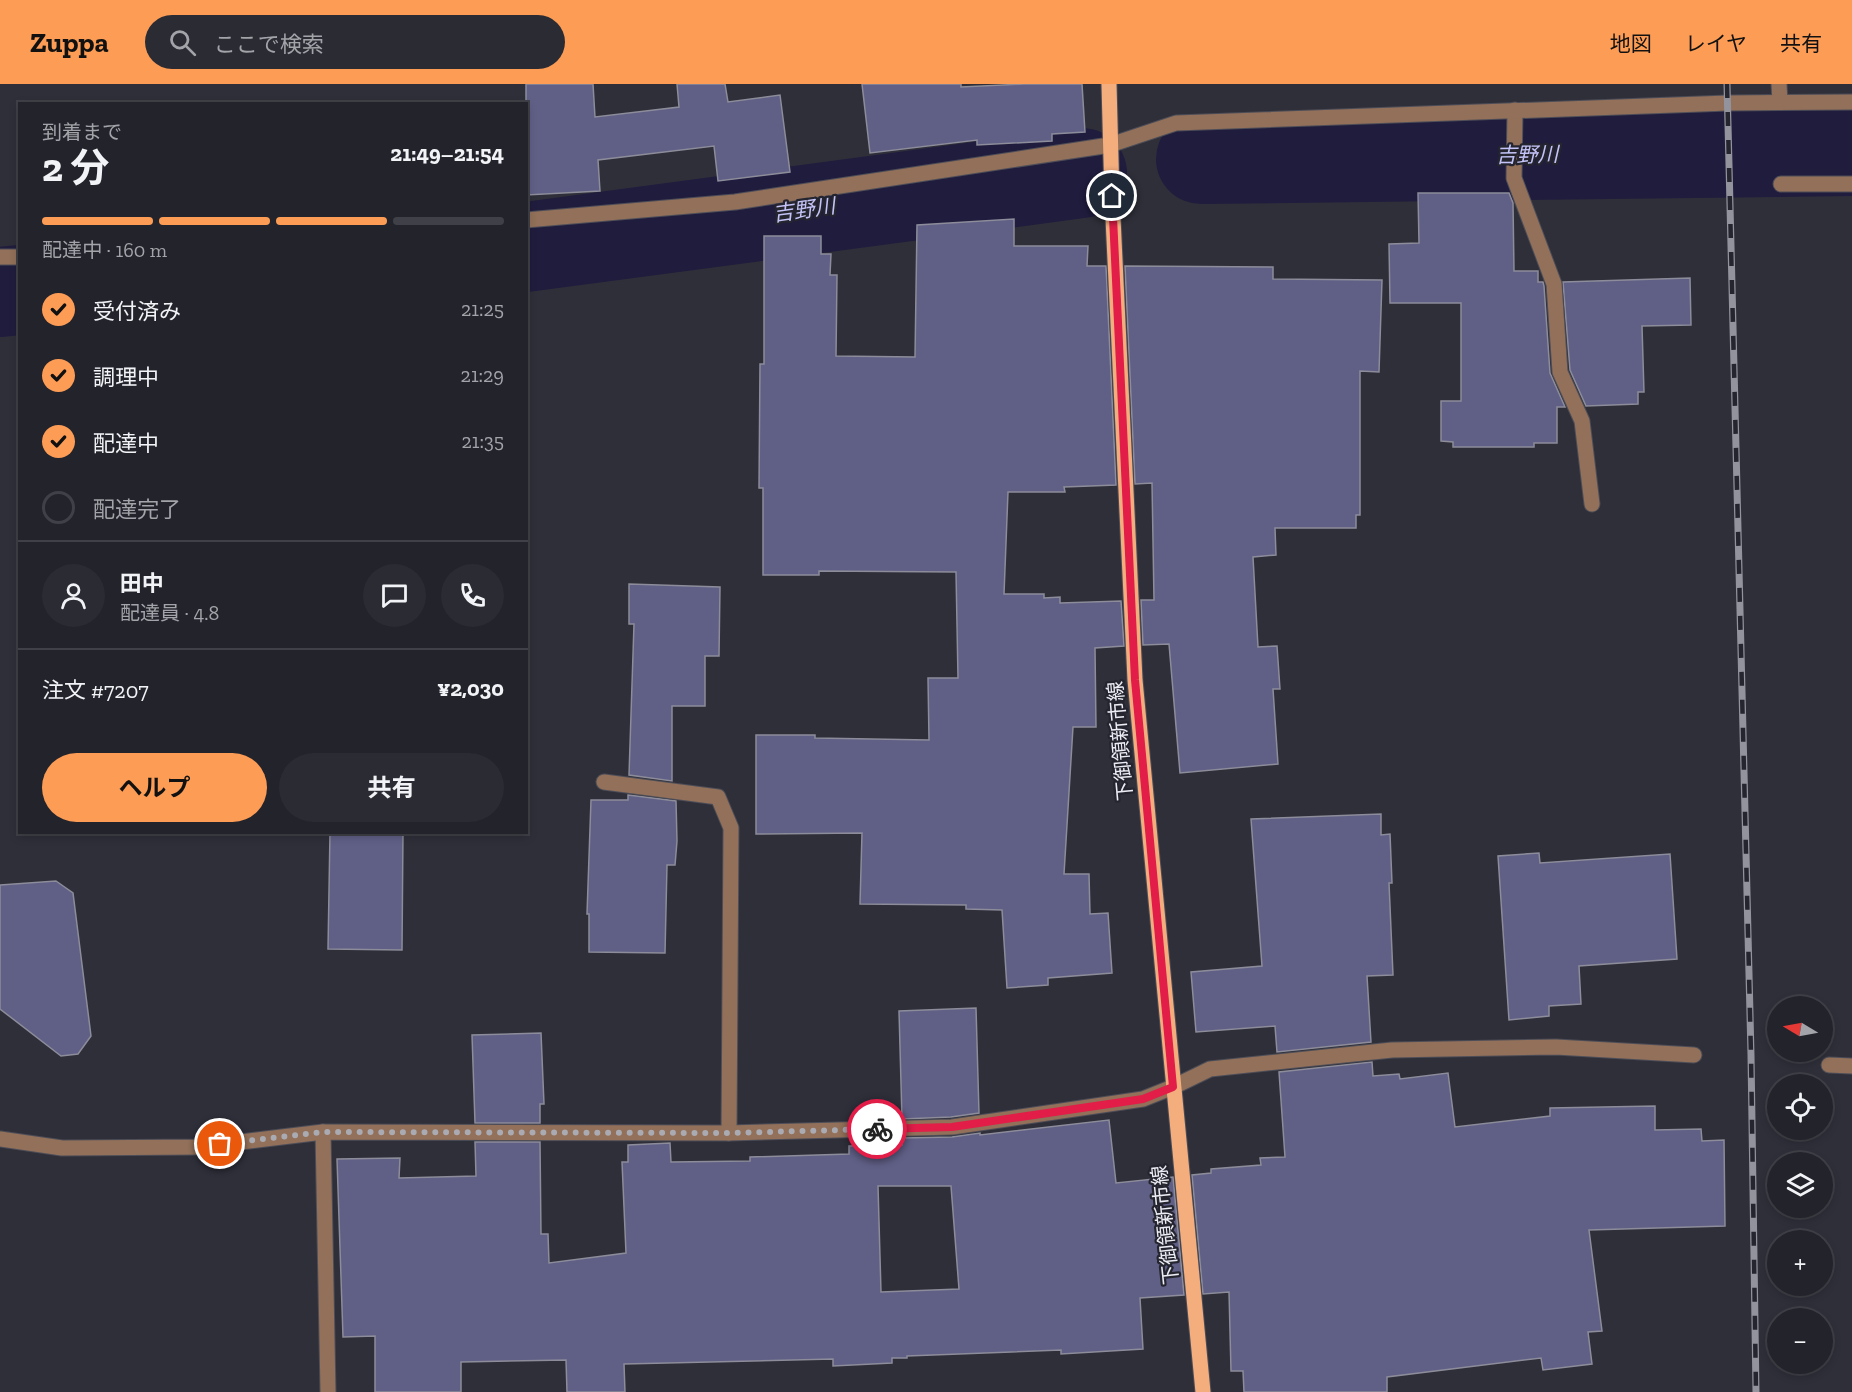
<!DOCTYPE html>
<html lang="ja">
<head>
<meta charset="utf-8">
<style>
  body { margin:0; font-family:"Zilla Slab","Noto Sans JP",serif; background:#2b2b34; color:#f1f3f6; height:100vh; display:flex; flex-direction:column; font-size:22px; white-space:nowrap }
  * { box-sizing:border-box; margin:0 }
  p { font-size:20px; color:#a3a4a9 }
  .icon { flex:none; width:33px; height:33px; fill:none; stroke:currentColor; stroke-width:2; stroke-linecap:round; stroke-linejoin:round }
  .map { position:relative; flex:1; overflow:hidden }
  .drawer { position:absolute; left:18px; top:18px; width:510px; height:732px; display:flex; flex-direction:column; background:#23232c; border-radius:0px; box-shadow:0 3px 9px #0003,0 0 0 2px #404048 }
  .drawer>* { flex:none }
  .needle { width:39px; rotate:280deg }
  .controls { position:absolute; left:1767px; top:912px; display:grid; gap:12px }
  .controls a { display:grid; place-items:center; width:66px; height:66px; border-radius:50%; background:#23232c; box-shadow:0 3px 9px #0003,0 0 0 2px #404048; font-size:30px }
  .pin { position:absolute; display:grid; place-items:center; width:51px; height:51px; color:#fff; margin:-26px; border:3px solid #fff; border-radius:50%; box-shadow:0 2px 6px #0007 }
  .courier { position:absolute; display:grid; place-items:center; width:60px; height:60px; margin:-30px; border:4px solid #e11d48; border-radius:50%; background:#fff; color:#222; box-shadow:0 2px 8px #0007 }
  .headline em { font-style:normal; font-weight:700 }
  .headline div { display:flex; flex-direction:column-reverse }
  .headline { display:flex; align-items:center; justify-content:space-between; height:102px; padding:0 24px }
  h1 { font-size:39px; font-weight:700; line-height:45px }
  .bar { display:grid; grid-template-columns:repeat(4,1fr); gap:9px 6px; align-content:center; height:72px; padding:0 24px }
  .bar i { height:8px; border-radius:4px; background:#404048 }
  .bar .on { background:#fd9d55 }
  .bar p { grid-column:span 4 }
  .line { display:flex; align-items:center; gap:15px; padding:0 24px; border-top:2px solid #404048 }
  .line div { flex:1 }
  .round { display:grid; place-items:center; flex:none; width:63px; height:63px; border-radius:32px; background:#2b2b34 }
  ol { padding:0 24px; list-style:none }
  li { display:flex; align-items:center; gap:18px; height:66px }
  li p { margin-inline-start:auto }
  li .icon { padding:6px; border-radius:50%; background:#fd9d55; color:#111; stroke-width:4 }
  li:last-child { color:#a3a4a9 }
  li i { width:33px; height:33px; border:3px solid #404048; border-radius:50% }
  .button { display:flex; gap:12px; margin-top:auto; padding:12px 24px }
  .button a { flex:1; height:69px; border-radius:36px; background:#fd9d55; color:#111; font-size:24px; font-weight:700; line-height:69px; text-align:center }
  .button a+a { background:#2b2b34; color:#f1f3f6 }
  header { display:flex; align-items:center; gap:36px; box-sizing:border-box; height:84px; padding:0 30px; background:#fd9d55; color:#111 }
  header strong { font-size:28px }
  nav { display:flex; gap:33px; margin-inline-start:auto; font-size:21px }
  .search { width:420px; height:54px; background:#2b2b34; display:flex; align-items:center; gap:15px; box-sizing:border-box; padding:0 21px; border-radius:33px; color:#a3a4a9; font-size:22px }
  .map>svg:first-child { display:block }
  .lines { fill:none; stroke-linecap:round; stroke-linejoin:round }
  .river { stroke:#1f1c3d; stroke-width:90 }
  .building { fill:#605f86; stroke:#8c8c9a; stroke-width:1.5; fill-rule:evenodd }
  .minor-casing { stroke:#4d4d58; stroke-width:17 }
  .major-casing { stroke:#4d4d58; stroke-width:17 }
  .minor { stroke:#927059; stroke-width:15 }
  .major { stroke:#f4ae7e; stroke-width:15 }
  .rail-casing { stroke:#92939c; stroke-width:7 }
  .rail { stroke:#252530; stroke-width:4.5; stroke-dasharray:14; stroke-linecap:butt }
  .done { stroke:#aaaab3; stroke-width:6; stroke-dasharray:0 10.8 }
  .route { stroke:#e11d48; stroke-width:8 }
  .labels { text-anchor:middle; stroke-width:4.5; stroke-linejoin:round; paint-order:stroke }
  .street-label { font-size:20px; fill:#ecedf4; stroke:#252530 }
  .water-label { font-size:21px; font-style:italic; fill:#c3c3f7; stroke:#252530 }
</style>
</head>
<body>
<header>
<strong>Zuppa</strong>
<div class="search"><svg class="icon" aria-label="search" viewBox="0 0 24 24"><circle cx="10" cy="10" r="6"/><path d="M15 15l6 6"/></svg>ここで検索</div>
<nav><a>地図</a><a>レイヤ</a><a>共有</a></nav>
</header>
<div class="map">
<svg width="1852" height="1308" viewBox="0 0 1852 1308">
  <rect width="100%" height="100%" fill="#2f2f3a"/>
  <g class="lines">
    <g class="river">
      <path d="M1201,75L1852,67"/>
      <path d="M526,163L1082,89"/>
      <path d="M0,208L20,206"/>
    </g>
  </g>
  <g class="building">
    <path d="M526,0H593L595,33L679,23L677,0H725L728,18L780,11L790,88L718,97L714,62L598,76L600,107L526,111Z"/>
    <path d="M862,0H961V3L1024,0H1082L1085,48L1052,50V57L977,61V56L870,69Z"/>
    <path d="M1418,109H1509L1513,119L1514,187H1538V198H1543L1544,202L1550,289L1565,323H1557V359H1534V363H1453V358L1441,357V317H1461V219H1390L1389,160L1419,159Z"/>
    <path d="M1014,135V162H1088L1087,182H1106L1116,401L1064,403L1065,408H1008L1004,510H1044V514L1060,513V519L1121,517L1124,562L1095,564L1096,643H1073L1064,790H1089L1090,830L1108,829L1112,889L1048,894V901L1007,904L1002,826L966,825V821L860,820L862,749L756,750V651H815V654L929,656L928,594H958L956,488L819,487V491H763V404H759L760,280H764V152H821V170H831L830,191H837L836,272L915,273L917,141Z"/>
    <path d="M1125,182L1273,183V195L1382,196L1379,288L1360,287V431H1356V444H1275L1276,471L1253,473L1258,563L1277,562L1280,605H1273L1278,680L1180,689L1169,560L1143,561L1141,516H1154L1152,399L1135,400Z"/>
    <path d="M1690,194L1691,241L1642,242L1644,308H1638V320L1586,322L1570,286L1563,198Z"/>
    <path d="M629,500L720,503L719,572H705V622H672V697L629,691L634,540H629Z"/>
    <path d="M628,711L676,717L677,757L675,781H667L665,869L589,868V830H587L591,716H628Z"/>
    <path d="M1381,730V751L1390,750L1392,799H1389L1393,891L1367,892L1371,958L1277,968L1275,942L1196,948L1191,888L1262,882L1251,735Z"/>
    <path d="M330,748H403L402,866L328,865Z"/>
    <path d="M1539,769L1540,779L1670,770L1677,875L1579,882L1581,920L1549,922V932L1509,936L1498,772Z"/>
    <path d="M56,797L73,809L91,952L78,970L61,972L0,925V801Z"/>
    <path d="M976,924L979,1029L951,1033L902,1035L899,927Z"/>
    <path d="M541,949L544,1020H540V1039H475L472,951Z"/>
    <path d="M1372,978L1373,992L1399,990L1400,995L1448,989L1455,1043L1550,1032V1024L1655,1022V1046L1701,1045L1702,1057L1724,1056L1725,1142L1589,1146L1602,1247L1588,1248L1592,1280L1543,1286L1541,1274L1387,1293V1308H1244L1243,1287H1231L1229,1208L1203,1210L1192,1091L1211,1089V1085L1261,1081L1260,1074L1285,1073L1279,988Z"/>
    <path d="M1109,1036L1116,1099L1173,1093L1184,1211L1140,1214L1143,1265L1061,1270V1266L907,1272V1274H892V1279L833,1282V1275L624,1280L625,1308H567L566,1276L461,1278V1308H375V1252L343,1253L337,1075L400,1074L399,1094L476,1092L475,1058H540L541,1150H548L549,1179L626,1169L622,1078H628V1061L670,1059L671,1078L750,1077V1073L849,1070V1062L902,1061V1054L952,1053L980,1049V1051ZM878,1102H951L959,1205L881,1208Z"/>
  </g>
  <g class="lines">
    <g class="minor-casing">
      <g id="minor">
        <path d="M1779,0L1780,18"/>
        <path d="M1515,26L1514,94L1554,200L1560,288L1582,337L1592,420"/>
        <path d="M1781,100H1852"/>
        <path d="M526,136L735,118L1110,61L1176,39L1728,19L1852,18"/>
        <path d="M0,173H20"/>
        <path d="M604,698L718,713L731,744L729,1049"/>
        <path d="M1829,981L1852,982"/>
        <path d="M323,1048L328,1308"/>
        <path d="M0,1055L62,1064L200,1063L323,1048L729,1049L952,1043L1143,1015L1173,1003L1210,985L1392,966L1556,963L1694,971"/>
      </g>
    </g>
    <g class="major-casing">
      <path id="major" d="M1109,0L1112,113L1135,596L1203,1308"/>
    </g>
    <use href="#minor" class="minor"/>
    <use href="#major" class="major"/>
    <g class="rail-casing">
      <path id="rail" d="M1727,0L1751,971L1756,1308"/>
    </g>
    <use href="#rail" class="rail"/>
  </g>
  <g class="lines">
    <path class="done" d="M220,1060L322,1048L729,1049L877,1045"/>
    <path class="route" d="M877,1045L952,1043L1143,1015L1173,1003L1135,596L1112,112"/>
  </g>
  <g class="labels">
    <g class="street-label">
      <text transform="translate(1120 657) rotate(-95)" y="7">下御領新市線</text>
      <text transform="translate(1165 1141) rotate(-96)" y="7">下御領新市線</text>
    </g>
    <g class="water-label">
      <text transform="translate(1527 71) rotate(-1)" y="7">吉野川</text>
      <text transform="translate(804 126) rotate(-8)" y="7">吉野川</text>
    </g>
  </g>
</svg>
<div class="controls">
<a><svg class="needle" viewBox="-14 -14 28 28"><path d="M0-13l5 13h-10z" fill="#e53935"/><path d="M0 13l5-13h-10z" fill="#a3a4a9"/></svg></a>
<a><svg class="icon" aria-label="locate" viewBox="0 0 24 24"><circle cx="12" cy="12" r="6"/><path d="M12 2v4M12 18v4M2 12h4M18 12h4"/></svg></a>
<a><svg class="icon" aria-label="layers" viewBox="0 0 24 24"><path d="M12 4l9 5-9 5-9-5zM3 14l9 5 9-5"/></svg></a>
<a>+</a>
<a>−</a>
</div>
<div class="pin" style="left:220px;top:1060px;background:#ea580c"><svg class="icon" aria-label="bag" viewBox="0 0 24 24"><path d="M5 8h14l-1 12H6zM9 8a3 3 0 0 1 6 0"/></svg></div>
<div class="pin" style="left:1112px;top:112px;background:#1f2937"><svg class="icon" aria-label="home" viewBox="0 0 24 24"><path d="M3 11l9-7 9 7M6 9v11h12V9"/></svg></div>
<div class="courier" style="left:877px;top:1045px"><svg class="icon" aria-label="bike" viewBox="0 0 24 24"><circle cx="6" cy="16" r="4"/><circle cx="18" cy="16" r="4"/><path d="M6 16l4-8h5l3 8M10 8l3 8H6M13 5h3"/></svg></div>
<section class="drawer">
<div class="headline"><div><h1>2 分</h1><p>到着まで</p></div><em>21:49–21:54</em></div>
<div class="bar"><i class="on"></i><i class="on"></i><i class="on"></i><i></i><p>配達中 · 160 m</p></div>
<ol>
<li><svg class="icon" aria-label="check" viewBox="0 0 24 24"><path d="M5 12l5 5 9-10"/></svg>受付済み<p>21:25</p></li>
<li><svg class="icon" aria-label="check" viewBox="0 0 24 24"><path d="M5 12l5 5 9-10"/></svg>調理中<p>21:29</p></li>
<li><svg class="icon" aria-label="check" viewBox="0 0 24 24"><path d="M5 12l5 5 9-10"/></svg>配達中<p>21:35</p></li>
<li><i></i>配達完了</li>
</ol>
<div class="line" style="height:108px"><a class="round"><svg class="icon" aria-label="person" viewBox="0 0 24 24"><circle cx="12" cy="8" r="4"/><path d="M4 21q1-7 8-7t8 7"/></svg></a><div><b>田中</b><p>配達員 · 4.8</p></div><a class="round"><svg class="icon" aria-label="chat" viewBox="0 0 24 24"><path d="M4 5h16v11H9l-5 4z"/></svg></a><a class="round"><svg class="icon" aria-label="phone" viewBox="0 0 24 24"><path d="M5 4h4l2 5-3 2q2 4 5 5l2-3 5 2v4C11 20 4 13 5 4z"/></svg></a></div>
<div class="line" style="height:78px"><div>注文 #7207</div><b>¥2,030</b></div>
<div class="button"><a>ヘルプ</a><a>共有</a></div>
</section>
</div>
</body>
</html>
